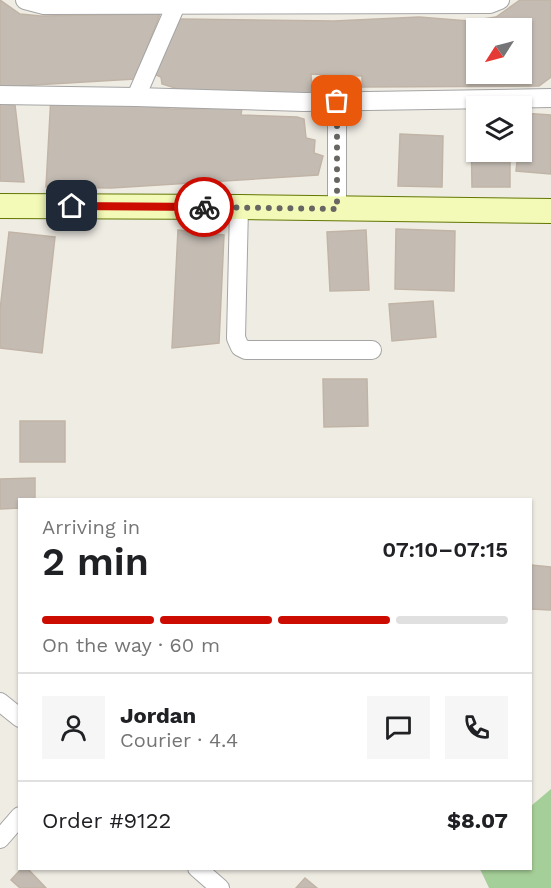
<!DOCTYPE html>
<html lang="en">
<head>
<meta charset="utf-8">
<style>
  body { margin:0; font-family:"Work Sans",sans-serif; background:#f6f6f6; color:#202124; height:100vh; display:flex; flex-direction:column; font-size:22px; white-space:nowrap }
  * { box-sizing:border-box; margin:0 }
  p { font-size:20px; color:#757577 }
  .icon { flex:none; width:33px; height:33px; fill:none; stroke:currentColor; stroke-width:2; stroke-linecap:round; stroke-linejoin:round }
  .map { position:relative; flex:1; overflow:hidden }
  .side { position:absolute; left:18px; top:498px; width:514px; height:372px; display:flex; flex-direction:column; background:#fff; border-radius:0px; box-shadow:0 2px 4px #0004 }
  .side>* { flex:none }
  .needle { width:39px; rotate:234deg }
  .controls { position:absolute; left:466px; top:18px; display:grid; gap:12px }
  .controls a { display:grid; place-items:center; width:66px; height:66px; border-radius:0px; background:#fff; box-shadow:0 2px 4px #0004; font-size:30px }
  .pin { position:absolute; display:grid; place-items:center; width:51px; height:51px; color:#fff; margin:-26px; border-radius:12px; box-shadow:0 3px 9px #0006 }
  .courier { position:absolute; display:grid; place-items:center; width:60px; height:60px; margin:-30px; border:4px solid #cc0c00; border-radius:50%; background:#fff; color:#222; box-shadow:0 2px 8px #0007 }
  .head em { font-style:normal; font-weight:600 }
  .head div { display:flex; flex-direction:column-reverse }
  .head { display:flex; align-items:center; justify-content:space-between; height:102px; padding:0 24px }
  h1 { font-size:39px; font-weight:600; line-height:45px }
  .bar { display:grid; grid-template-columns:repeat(4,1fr); gap:9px 6px; align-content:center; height:72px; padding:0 24px }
  .bar i { height:8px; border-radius:4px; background:#e0e0e0 }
  .bar .selected { background:#cc0c00 }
  .bar p { grid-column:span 4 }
  .line { display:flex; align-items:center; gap:15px; padding:0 24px; border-top:2px solid #e0e0e0 }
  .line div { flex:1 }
  .round { display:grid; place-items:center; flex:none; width:63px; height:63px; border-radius:0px; background:#f6f6f6 }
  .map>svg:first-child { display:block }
  .forest { fill:#a5cf98 }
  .building { fill:#c4bcb3; stroke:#c1b4a6; stroke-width:1.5; fill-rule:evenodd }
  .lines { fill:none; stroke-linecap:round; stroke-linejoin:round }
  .street-casing { stroke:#a5a5a5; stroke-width:20 }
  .secondary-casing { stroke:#637703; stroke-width:26 }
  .street { stroke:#fff; stroke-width:18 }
  .secondary { stroke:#f3fab7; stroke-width:24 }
  .done { stroke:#676663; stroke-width:6; stroke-dasharray:0 10.8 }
  .route { stroke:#cc0c00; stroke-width:8 }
</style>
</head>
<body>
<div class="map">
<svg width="551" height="888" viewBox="0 0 551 888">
  <rect width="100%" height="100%" fill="#efece4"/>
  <path class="forest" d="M551,789V888H489L480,869L531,868V806Z"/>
  <g class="building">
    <path d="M0,0L20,14L41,16L160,14L135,79L0,87Z"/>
    <path d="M520,0H551V77L539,86L362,87V76L311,74L312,93L188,92L162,84L161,77L154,74L180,19L334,21L419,17L469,21L496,17ZM477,28H522V74H477Z"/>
    <path d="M51,95L170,109L242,108L241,115L297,117L304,119L306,138L315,140L314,153L323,156L318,175L111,188L46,187Z"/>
    <path d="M0,104L15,105L24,182L0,181Z"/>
    <path d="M522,113L551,115V174L516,171L518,152H522Z"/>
    <path d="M471,125H477V152H510V187H472Z"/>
    <path d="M400,134L443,136L442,187L398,186Z"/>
    <path d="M396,229L455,231L454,291L395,289Z"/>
    <path d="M178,230L224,235L219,343L172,348Z"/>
    <path d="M366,230L369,290L330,291L327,232Z"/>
    <path d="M9,232L55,237L42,353L0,348V310Z"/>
    <path d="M433,301L436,337L392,341L389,304Z"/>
    <path d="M323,379H367L368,426L324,427Z"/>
    <rect x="20" y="421" width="45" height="41"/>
    <path d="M35,478V500H20V508L0,509V479Z"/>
    <path d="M531,565L551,567V610L531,609Z"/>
    <path d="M22,868H27L46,888H20L11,880Z"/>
    <path d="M305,878L317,888H296Z"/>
  </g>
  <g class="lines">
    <g class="street-casing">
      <g id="street">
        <path d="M25,0L44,5L490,4L500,0"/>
        <path d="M0,95L136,97L304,102L551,98"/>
        <path d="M136,97L176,5"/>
        <path d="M239,207L236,338L240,347L246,350H372"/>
        <path d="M337,209V101"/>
        <path d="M0,702L20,718"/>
        <path d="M0,839L20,816"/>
        <path d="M197,868L220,888"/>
      </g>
    </g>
    <g class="secondary-casing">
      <path id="secondary" d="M0,206L239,207L551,211"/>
    </g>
    <use href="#street" class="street"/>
    <use href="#secondary" class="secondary"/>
  </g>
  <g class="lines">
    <path class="done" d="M204,207L337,209V101"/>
    <path class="route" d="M72,206L204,207"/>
  </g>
</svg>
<div class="controls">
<a><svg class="needle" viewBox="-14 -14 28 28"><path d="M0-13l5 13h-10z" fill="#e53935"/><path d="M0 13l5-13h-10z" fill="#757577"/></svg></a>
<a><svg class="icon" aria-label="layers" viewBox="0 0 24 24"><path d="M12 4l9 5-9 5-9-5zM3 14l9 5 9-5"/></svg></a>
</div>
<div class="pin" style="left:337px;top:101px;background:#ea580c"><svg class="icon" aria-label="bag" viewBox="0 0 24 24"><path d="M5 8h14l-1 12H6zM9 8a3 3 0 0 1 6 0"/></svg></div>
<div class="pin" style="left:72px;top:206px;background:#1f2937"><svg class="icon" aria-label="home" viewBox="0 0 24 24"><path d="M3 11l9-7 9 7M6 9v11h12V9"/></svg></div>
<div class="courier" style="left:204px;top:207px"><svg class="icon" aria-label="bike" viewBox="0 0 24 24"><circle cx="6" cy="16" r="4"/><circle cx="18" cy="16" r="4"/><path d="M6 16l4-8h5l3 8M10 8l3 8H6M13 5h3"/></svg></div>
<section class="side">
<div class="head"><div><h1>2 min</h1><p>Arriving in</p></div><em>07:10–07:15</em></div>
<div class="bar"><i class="selected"></i><i class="selected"></i><i class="selected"></i><i></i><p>On the way · 60 m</p></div>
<div class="line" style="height:108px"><a class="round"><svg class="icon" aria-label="person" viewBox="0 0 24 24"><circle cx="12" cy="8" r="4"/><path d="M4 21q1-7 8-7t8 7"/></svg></a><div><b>Jordan</b><p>Courier · 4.4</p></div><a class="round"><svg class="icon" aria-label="chat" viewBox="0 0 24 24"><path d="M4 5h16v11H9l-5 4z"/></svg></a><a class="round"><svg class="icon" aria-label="phone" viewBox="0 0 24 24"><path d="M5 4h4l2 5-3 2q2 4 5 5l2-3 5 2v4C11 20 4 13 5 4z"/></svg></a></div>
<div class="line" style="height:78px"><div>Order #9122</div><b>$8.07</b></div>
</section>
</div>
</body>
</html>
